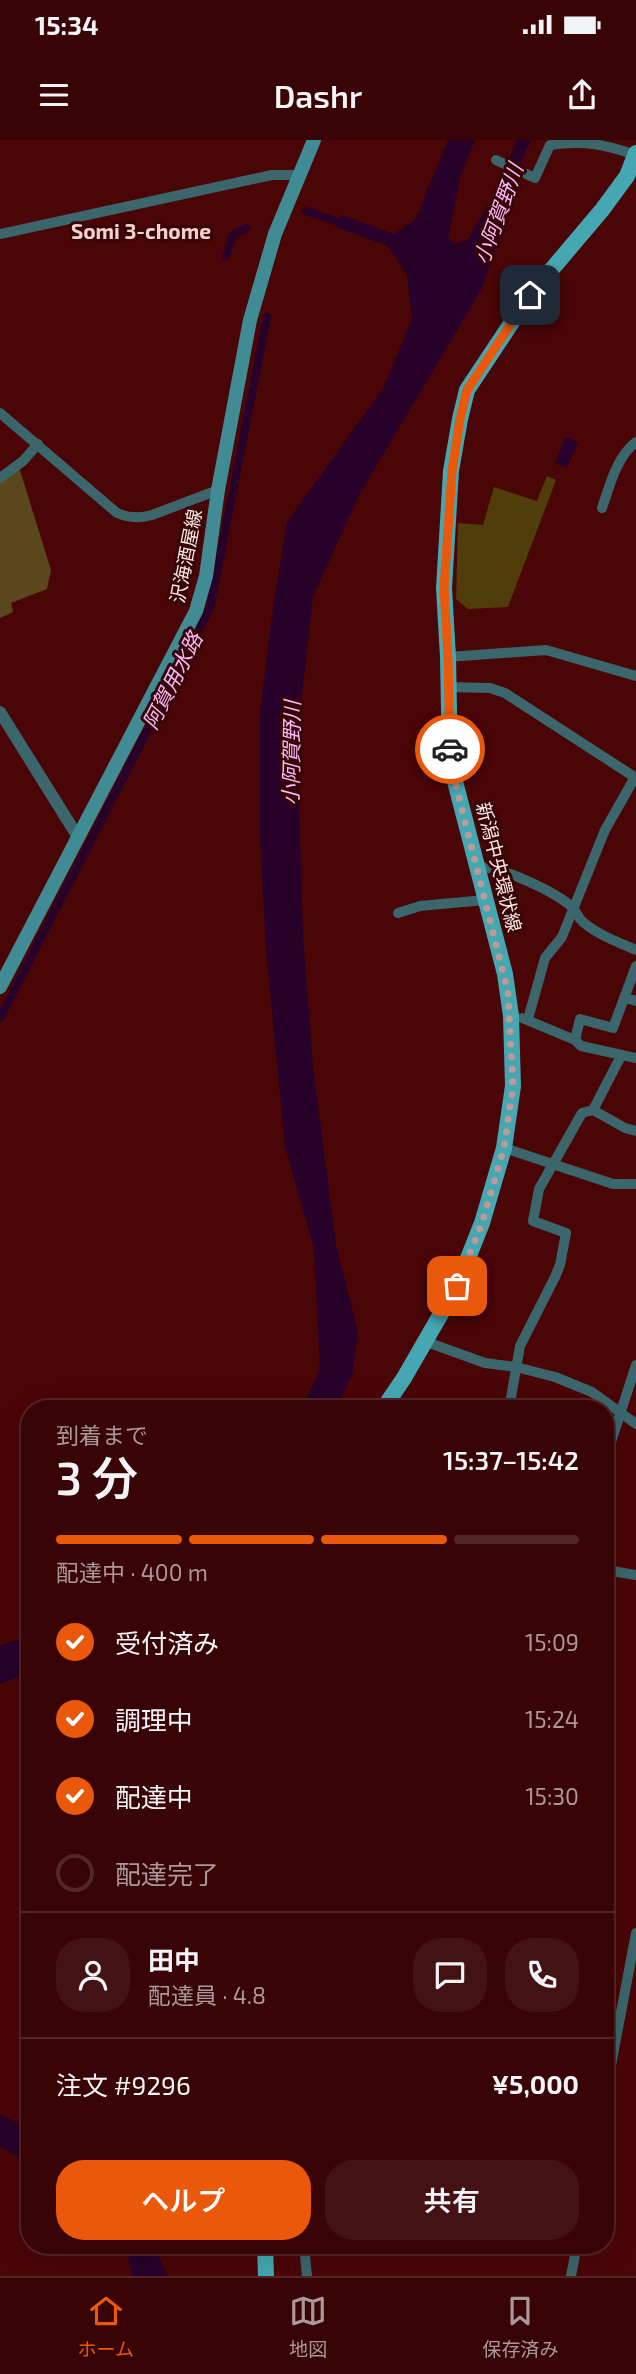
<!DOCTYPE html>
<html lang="ja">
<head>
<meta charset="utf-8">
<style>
  body { margin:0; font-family:"Exo 2","Noto Sans JP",sans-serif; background:#431213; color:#f1f3f6; height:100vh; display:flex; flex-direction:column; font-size:26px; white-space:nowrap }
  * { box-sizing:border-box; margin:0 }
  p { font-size:23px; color:#ab989a }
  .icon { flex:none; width:38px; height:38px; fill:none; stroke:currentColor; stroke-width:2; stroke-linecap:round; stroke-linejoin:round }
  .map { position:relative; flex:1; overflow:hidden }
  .side { position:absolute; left:21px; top:1260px; width:593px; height:854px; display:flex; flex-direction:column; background:#380405; border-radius:28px; box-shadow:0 7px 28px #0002,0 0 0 2px #522527 }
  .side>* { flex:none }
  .pin { position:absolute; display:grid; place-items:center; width:60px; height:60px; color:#fff; margin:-30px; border-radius:14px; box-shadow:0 4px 10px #0006 }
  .courier { position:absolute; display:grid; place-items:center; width:70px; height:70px; margin:-35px; border:5px solid #ea580c; border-radius:50%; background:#fff; color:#222; box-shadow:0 2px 9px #0007 }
  .summary em { font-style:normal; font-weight:600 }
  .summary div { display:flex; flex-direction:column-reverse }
  .summary { display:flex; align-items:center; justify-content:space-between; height:119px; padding:0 35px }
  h1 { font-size:46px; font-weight:600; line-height:52px }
  .bar { display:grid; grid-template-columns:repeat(4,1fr); gap:10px 7px; align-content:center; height:84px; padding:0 35px }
  .bar i { height:9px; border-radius:5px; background:#522527 }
  .bar .on { background:#ea580c }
  .bar p { grid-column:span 4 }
  .line { display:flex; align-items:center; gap:18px; padding:0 35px; border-top:2px solid #522527 }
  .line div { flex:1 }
  .round { display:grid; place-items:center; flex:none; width:74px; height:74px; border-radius:28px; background:#431213 }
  ol { padding:0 35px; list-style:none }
  li { display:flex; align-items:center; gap:21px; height:77px }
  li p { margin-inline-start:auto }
  li .icon { padding:7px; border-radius:50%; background:#ea580c; color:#fff; stroke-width:4 }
  li:last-child { color:#ab989a }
  li i { width:38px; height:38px; border:4px solid #522527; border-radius:50% }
  .primary-button { display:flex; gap:14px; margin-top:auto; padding:14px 35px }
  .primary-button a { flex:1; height:80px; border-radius:28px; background:#ea580c; color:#fff; font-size:28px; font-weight:600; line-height:80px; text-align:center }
  .primary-button a+a { background:#431213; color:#f1f3f6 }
  .status { display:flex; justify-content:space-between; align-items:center; height:49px; padding:0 35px; background:#380405; direction:ltr }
  .status svg { height:19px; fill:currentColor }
  header { display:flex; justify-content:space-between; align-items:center; height:91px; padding:0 35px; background:#380405; font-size:32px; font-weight:600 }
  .tab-bar { display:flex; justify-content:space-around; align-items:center; height:98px; border-top:2px solid #522527; background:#380405; font-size:19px; color:#ab989a }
  .tab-bar a { display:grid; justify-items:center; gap:4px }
  .tab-bar .on { color:#ea580c }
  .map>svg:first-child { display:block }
  .green { fill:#513d0a }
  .forest { fill:#5a471c }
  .water { fill:#270129 }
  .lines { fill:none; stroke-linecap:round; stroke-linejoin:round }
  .canal { stroke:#270129; stroke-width:8 }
  .minor { stroke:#3b666b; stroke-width:10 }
  .tertiary { stroke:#3b666b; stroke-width:12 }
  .secondary { stroke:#418b94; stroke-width:14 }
  .primary { stroke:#44a7b2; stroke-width:16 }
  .done { stroke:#bd9998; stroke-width:7; stroke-dasharray:0 12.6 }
  .route { stroke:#ea580c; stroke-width:9 }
  .labels { text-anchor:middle; stroke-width:6; stroke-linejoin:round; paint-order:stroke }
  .street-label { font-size:19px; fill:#fbe8e6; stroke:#380506 }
  .water-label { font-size:21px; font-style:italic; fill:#f8b9f9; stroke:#380506 }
  .neighbourhood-label { font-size:21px; font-weight:bold; fill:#f4d1cd; stroke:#380506 }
</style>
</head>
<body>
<div class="status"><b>15:34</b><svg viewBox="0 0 49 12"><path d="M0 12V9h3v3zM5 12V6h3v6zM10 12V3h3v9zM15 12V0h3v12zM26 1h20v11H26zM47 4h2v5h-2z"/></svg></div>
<header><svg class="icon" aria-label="menu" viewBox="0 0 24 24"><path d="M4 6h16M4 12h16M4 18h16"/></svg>Dashr<svg class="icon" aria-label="share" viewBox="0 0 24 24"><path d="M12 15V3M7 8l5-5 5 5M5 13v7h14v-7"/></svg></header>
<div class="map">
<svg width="636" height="2136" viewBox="0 0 636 2136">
  <rect width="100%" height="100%" fill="#4a0507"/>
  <path class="green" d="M547,336L556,340L508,467L468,469L456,459L458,383L483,385L494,347L537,361Z"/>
  <path class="forest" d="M19,327L51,430L47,449L11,463L13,472L0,478V340Z"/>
  <g class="water">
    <path d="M448,0H475L460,37L448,98L455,104L468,99L495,53L517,0H531L522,21L509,69L482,148L359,355L313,457L297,599L303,796L313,927L336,1105L358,1192L352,1235L336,1269H301L320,1230L314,1108L285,1006L266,809L260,696V572L273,468L287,382L384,247L412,179L407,135L388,106L336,87L341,75L394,94L416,79Z"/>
    <path d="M565,297L578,302L567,328L555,323Z"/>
    <path d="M30,1496V1532L0,1544V1505Z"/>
    <path d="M0,1974L30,1989V2023L0,2007Z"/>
    <path d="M125,2105H153L168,2136H132Z"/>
  </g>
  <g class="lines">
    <g class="canal">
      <path d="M306,71L347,85"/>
      <path d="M226,116L233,95L246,88"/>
      <path d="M0,878L210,468L267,177"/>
    </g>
    <g class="minor">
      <path d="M496,20L535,38L550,5C583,0 604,4 635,15"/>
      <path d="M0,94L272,35H299"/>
      <path d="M0,273L117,373C129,378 139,379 152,375L218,350"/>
      <path d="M0,338L23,321L38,304"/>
      <path d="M602,368C610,345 616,318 636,302"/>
      <path d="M448,517L546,510L636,536"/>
      <path d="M448,547L490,548L505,553L636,638"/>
      <path d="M478,727C501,726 556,752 573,768C577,772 578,778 583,782C598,795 618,802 636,810"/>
      <path d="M398,773L420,766L485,760"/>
      <path d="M624,858L636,861"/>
      <path d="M522,878L575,900L581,906L636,918"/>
      <path d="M528,879L545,818L562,797L605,690L635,637"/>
      <path d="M575,900L580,879L613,888L636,826"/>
      <path d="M593,970L621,916"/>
      <path d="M593,970L625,988L636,991"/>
      <path d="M504,1008L613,1044H636"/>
      <path d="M424,1201L485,1223L516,1227L555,1237L592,1252L636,1284"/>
      <path d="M509,1269L520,1206L555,1137L560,1125L566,1093L533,1081L539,1049L582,973L593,970"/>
      <path d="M606,1367L608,1355L611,1302L636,1225"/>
      <path d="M606,1430L636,1435"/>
      <path d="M606,1952L636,1793"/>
      <path d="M304,2105L307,2136"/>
      <path d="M571,2136L577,2105"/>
    </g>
    <path class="tertiary" d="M0,572L78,697"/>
    <path class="secondary" d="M0,847L196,471L206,436L218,350L250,180L275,94L314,0"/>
    <g class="primary">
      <path d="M383,1269L404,1238L457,1146L482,1083L504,1008L513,946L511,876L505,834L450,622L448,517L444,448L451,331L460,279L467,250L530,155L602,70L627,36L636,13"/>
      <path d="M265,2105L266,2136"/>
    </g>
  </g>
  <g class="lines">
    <path class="done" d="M450,609V622L508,852L513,946L504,1008L482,1083L457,1146"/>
    <path class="route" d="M450,609L448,517L444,448L452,331L460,279L467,250L530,155"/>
  </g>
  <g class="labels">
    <g class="street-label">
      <text transform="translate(186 416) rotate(-79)" y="7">沢海酒屋線</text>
      <text transform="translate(499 727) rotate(76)" y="7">新潟中央環状線</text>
    </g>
    <g class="water-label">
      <text transform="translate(499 74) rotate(-70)" y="7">小阿賀野川</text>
      <text transform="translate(173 541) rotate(-63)" y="7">阿賀用水路</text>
      <text transform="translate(292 613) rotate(-89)" y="7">小阿賀野川</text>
    </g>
    <g class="neighbourhood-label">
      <text x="141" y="99">Somi 3-chome</text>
    </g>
  </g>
</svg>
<div class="pin" style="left:457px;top:1146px;background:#ea580c"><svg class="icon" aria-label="bag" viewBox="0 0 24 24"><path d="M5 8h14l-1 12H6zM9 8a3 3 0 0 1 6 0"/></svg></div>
<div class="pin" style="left:530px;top:155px;background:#1f2937"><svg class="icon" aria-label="home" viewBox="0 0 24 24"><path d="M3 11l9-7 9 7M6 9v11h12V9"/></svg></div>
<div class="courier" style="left:450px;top:609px"><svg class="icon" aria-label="car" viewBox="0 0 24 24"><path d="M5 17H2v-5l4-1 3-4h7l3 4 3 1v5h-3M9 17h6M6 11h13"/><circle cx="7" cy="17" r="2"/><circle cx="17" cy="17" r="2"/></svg></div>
<section class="side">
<div class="summary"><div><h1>3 分</h1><p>到着まで</p></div><em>15:37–15:42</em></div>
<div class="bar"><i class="on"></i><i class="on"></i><i class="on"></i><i></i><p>配達中 · 400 m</p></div>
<ol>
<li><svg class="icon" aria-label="check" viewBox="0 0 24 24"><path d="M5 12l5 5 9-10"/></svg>受付済み<p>15:09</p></li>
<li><svg class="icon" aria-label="check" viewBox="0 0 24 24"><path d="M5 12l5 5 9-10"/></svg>調理中<p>15:24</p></li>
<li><svg class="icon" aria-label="check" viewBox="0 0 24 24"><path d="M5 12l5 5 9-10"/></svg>配達中<p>15:30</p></li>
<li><i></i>配達完了</li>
</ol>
<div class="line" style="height:126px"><a class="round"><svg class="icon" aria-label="person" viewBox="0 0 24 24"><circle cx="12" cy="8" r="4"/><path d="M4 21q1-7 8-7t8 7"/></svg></a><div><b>田中</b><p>配達員 · 4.8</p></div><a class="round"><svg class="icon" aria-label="chat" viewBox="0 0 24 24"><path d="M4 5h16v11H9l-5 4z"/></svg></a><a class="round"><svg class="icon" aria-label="phone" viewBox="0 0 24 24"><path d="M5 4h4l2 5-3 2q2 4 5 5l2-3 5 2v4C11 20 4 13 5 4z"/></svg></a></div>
<div class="line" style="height:91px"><div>注文 #9296</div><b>¥5,000</b></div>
<div class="primary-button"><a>ヘルプ</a><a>共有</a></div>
</section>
</div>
<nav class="tab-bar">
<a class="on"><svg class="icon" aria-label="home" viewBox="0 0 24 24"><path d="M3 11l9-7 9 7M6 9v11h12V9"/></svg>ホーム</a>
<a><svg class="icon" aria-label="map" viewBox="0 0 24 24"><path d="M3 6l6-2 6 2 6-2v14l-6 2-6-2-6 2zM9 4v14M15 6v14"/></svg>地図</a>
<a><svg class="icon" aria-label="saved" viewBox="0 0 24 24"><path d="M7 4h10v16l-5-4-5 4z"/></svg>保存済み</a>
</nav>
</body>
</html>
